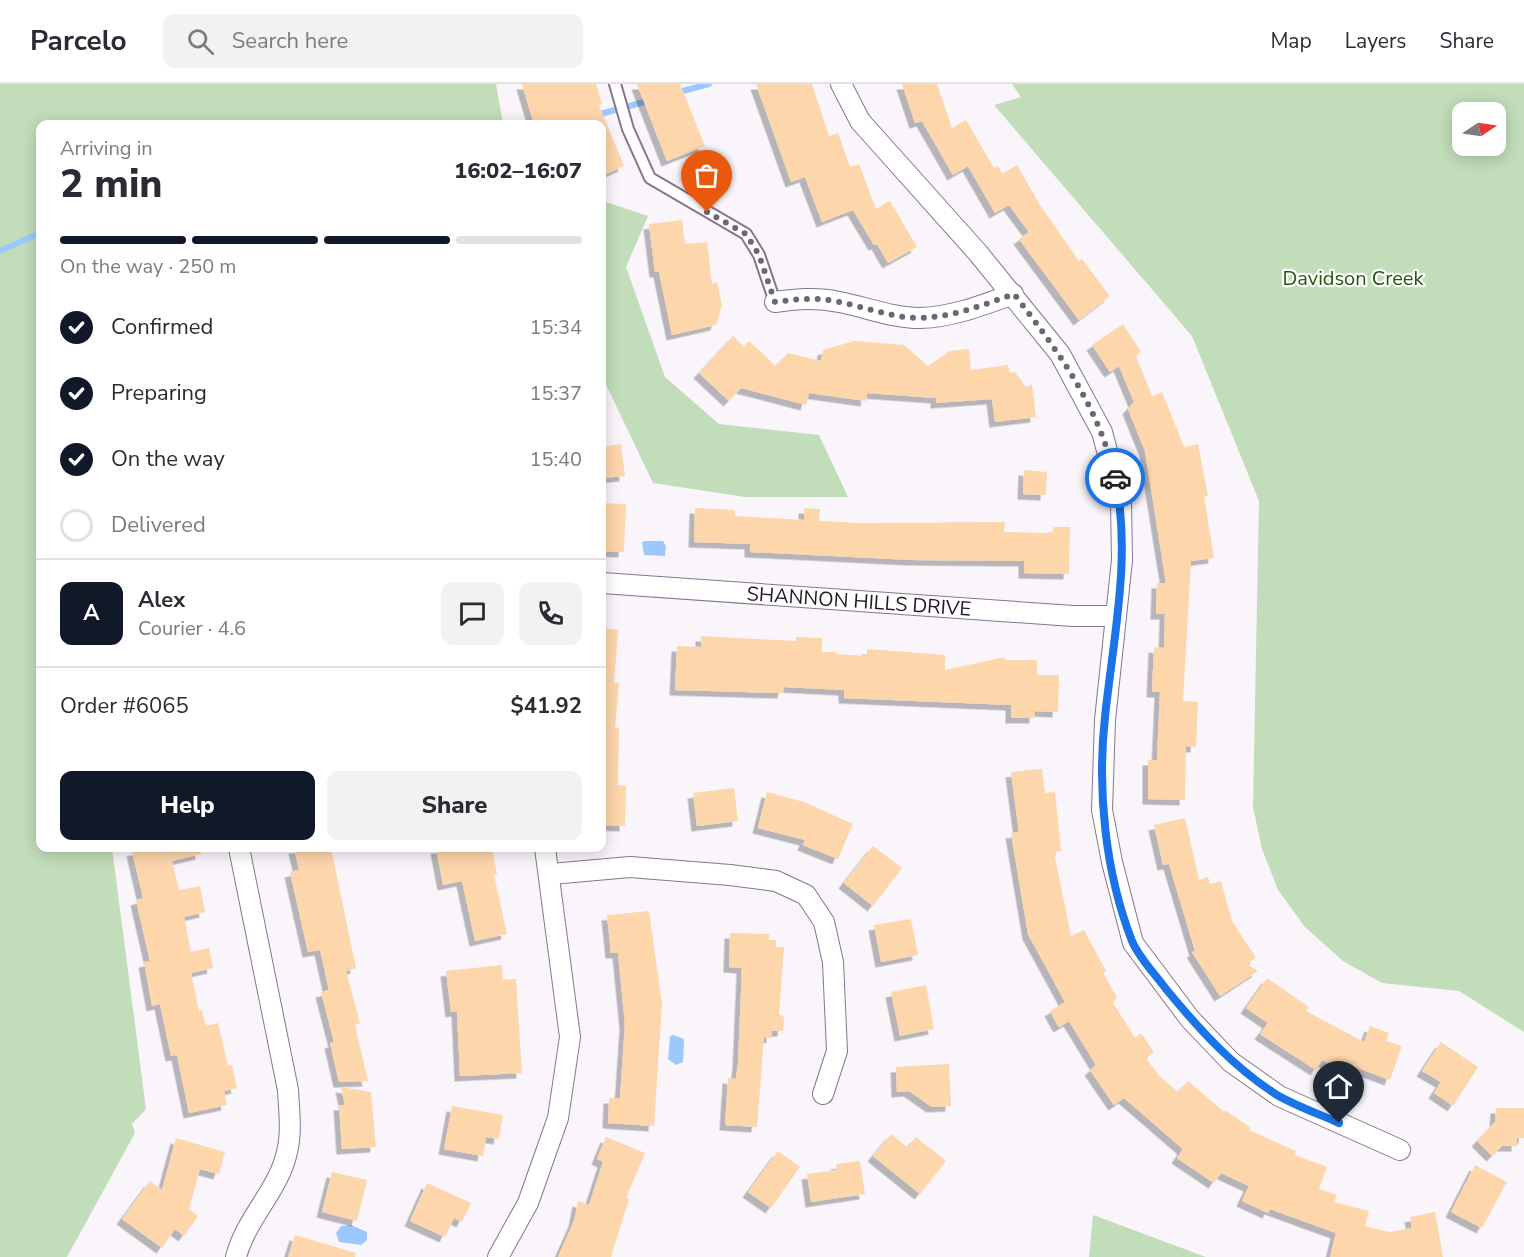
<!DOCTYPE html>
<html lang="en">
<head>
<meta charset="utf-8">
<style>
  body { margin:0; font-family:"Nunito Sans",sans-serif; background:#f2f2f3; color:#2b2b33; height:100vh; display:flex; flex-direction:column; font-size:22px; white-space:nowrap }
  * { box-sizing:border-box; margin:0 }
  p { font-size:20px; color:#7c7c81 }
  .icon { flex:none; width:33px; height:33px; fill:none; stroke:currentColor; stroke-width:2; stroke-linecap:round; stroke-linejoin:round }
  .map { position:relative; flex:1; overflow:hidden }
  .drawer { position:absolute; left:36px; top:36px; width:570px; height:732px; display:flex; flex-direction:column; background:#fff; border-radius:12px; box-shadow:0 3px 15px #0003 }
  .drawer>* { flex:none }
  .needle { width:39px; rotate:77deg }
  .fabs { position:absolute; left:1452px; top:18px; display:grid; gap:12px }
  .fabs a { display:grid; place-items:center; width:54px; height:54px; border-radius:12px; background:#fff; box-shadow:0 3px 15px #0003; font-size:30px }
  .pin { position:absolute; display:grid; place-items:center; width:51px; height:51px; color:#fff; margin:-62px -26px; border-radius:50% 50% 50% 0; rotate:-45deg; box-shadow:0 0 6px #0007 }
  .pin .icon { rotate:45deg }
  .courier { position:absolute; display:grid; place-items:center; width:60px; height:60px; margin:-30px; border:4px solid #1a73e8; border-radius:50%; background:#fff; color:#222; box-shadow:0 2px 8px #0007 }
  .head em { font-style:normal; font-weight:800 }
  .head div { display:flex; flex-direction:column-reverse }
  .head { display:flex; align-items:center; justify-content:space-between; height:102px; padding:0 24px }
  h1 { font-size:39px; font-weight:800; line-height:45px }
  .bar { display:grid; grid-template-columns:repeat(4,1fr); gap:9px 6px; align-content:center; height:72px; padding:0 24px }
  .bar i { height:8px; border-radius:4px; background:#e1e1e2 }
  .bar .selected { background:#111827 }
  .bar p { grid-column:span 4 }
  .line { display:flex; align-items:center; gap:15px; padding:0 24px; border-top:2px solid #e1e1e2 }
  .line div { flex:1 }
  .round { display:grid; place-items:center; flex:none; width:63px; height:63px; border-radius:12px; background:#f2f2f3 }
  ol { padding:0 24px; list-style:none }
  li { display:flex; align-items:center; gap:18px; height:66px }
  li p { margin-inline-start:auto }
  li .icon { padding:6px; border-radius:50%; background:#111827; color:#fff; stroke-width:4 }
  li:last-child { color:#7c7c81 }
  li i { width:33px; height:33px; border:3px solid #e1e1e2; border-radius:50% }
  .primary-button { display:flex; gap:12px; margin-top:auto; padding:12px 24px }
  .primary-button a { flex:1; height:69px; border-radius:12px; background:#111827; color:#fff; font-size:24px; font-weight:800; line-height:69px; text-align:center }
  .primary-button a+a { background:#f2f2f3; color:#2b2b33 }
  header { display:flex; align-items:center; gap:36px; box-sizing:border-box; height:84px; padding:0 30px; background:#fff; border-bottom:2px solid #e1e1e2 }
  header strong { font-size:28px }
  nav { display:flex; gap:33px; margin-inline-start:auto; font-size:21px }
  .search { width:420px; height:54px; background:#f2f2f3; display:flex; align-items:center; gap:15px; box-sizing:border-box; padding:0 21px; border-radius:12px; color:#7c7c81; font-size:22px }
  .map>svg:first-child { display:block }
  .green { fill:#c2ddba; fill-rule:evenodd }
  .water { fill:#9dc8fe }
  .lines { fill:none; stroke-linecap:round; stroke-linejoin:round }
  .stream { stroke:#9dc8fe; stroke-width:6 }
  .building { fill:#fed6ac; filter:url(#shadow) }
  .service-casing { stroke:#877491; stroke-width:14 }
  .minor-casing { stroke:#877491; stroke-width:22 }
  .service { stroke:#fff; stroke-width:10 }
  .minor { stroke:#fff; stroke-width:20 }
  .done { stroke:#6d6770; stroke-width:6; stroke-dasharray:0 10.8 }
  .route { stroke:#1a73e8; stroke-width:8 }
  .labels { text-anchor:middle; stroke-width:4.5; stroke-linejoin:round; paint-order:stroke }
  .park-label { font-size:20px; fill:#21570b; stroke:#fff }
  .street-label { font-size:20px; fill:#211a25; stroke:#fff }
</style>
</head>
<body>
<header>
<strong>Parcelo</strong>
<div class="search"><svg class="icon" aria-label="search" viewBox="0 0 24 24"><circle cx="10" cy="10" r="6"/><path d="M15 15l6 6"/></svg>Search here</div>
<nav><a>Map</a><a>Layers</a><a>Share</a></nav>
</header>
<div class="map">
<svg width="1524" height="1173" viewBox="0 0 1524 1173">
  <defs>
    <filter id="shadow"><feDropShadow dx="-5.5" dy="5.5" stdDeviation="0" flood-color="#0004"/></filter>
  </defs>
  <rect width="100%" height="100%" fill="#f9f5fb"/>
  <g class="green">
    <path d="M0,0H496L503,40H40V764H112L146,1025L132,1040L135,1049L67,1173H0Z"/>
    <path d="M1012,0H1524V948L1459,907L1382,899L1343,877L1305,843L1278,806L1262,765L1253,723L1259,417L1192,252L994,21L1021,13ZM1462,28H1496V62H1462Z"/>
    <path d="M603,117L648,132L626,183L665,293L719,340L819,351L848,413H745L653,399L602,292Z"/>
    <path d="M1093,1131L1206,1173H1089Z"/>
  </g>
  <g class="water">
    <path d="M646,457H663L666,462L665,472L644,471L642,458Z"/>
    <path d="M673,951L684,955L683,978L676,981L668,975L670,952Z"/>
    <path d="M351,1141L367,1148V1156L361,1161L339,1158L336,1149L341,1142Z"/>
  </g>
  <g class="lines">
    <g class="stream">
      <path d="M675,9L709,0"/>
      <path d="M597,31L651,16"/>
      <path d="M0,167L40,149"/>
    </g>
  </g>
  <g class="building">
    <path d="M522,0H596L602,20L599,21L624,82L602,92V40H534Z"/>
    <path d="M637,0H680L705,62L667,77Z"/>
    <path d="M756,0H812L829,52L838,49L850,83L859,80L876,125L890,117L917,163L888,179L877,160L874,161L853,126L822,138L805,93L791,98Z"/>
    <path d="M902,0H937L952,44L966,36L994,84L998,82L1002,90L1017,81L1040,121L1079,177L1082,175L1110,212L1079,236L1019,155L1029,148L1009,121L995,129L968,82L953,91L922,37L915,39Z"/>
    <path d="M682,136L685,160L707,158L712,200L717,198L722,221L716,241L672,251L659,188H655L649,140Z"/>
    <path d="M1123,240L1141,268L1136,272L1152,312L1162,308L1184,363L1198,360L1208,412L1204,413L1214,474L1191,477L1183,617L1198,618L1196,663L1186,662L1185,716L1148,715V676H1157L1160,608H1152L1154,563L1164,564L1165,530H1156L1157,499H1166L1145,367L1128,325L1134,318L1119,282L1110,288L1092,261Z"/>
    <path d="M733,252L744,262L749,257L776,282L788,269L821,277L823,266L854,257L904,261L928,282L950,267L969,265L971,286L1008,281L1010,289L1015,288L1026,303L1032,300L1036,333L995,338L992,315L936,319V314L867,309L866,317L809,309L806,321L741,304L729,317L699,289Z"/>
    <path d="M621,360L625,392L602,394V363Z"/>
    <path d="M1024,386L1047,388L1046,411L1023,410Z"/>
    <path d="M602,419L626,420L624,468L602,467Z"/>
    <path d="M695,424L735,426V432L804,436V424L820,425L819,437L862,439L1005,438L1004,448L1052,449L1054,443H1070L1069,490L1024,489V477L913,476L750,468V460L694,458Z"/>
    <path d="M602,544L618,546L614,599H619L615,644H619L618,701L626,702L625,742L602,741Z"/>
    <path d="M701,552L796,557V553L822,554V568H836V570L867,572V565L945,571V586L1005,573V576H1037V591H1059L1058,628L1035,627V634H1011V621L844,614V606L784,603L783,609L675,606L677,562L701,563Z"/>
    <path d="M1042,685L1045,709L1055,708L1061,767L1054,768L1071,852L1084,846L1106,887L1103,889L1117,913L1113,919L1135,954L1141,949L1154,968L1146,974L1160,993L1178,1008L1188,997L1224,1028L1225,1026L1251,1044L1249,1046L1296,1067L1295,1071L1327,1083L1319,1105L1337,1111L1334,1118L1369,1127L1365,1142L1389,1148L1412,1144L1410,1133L1435,1128L1443,1173H1330L1336,1149L1270,1125L1268,1129L1242,1117L1249,1102L1221,1089L1214,1099L1177,1074L1183,1065L1124,1014L1114,1021L1090,986L1096,981L1069,937L1059,943L1050,927L1065,918L1028,850L1011,749L1019,748L1011,688Z"/>
    <path d="M734,704L738,737L697,742L693,709Z"/>
    <path d="M767,708L804,718L853,740L838,775L803,761L805,756L758,744Z"/>
    <path d="M1185,734L1199,796L1208,793L1210,800L1221,797L1232,837L1256,874L1247,880L1258,887L1220,912L1192,868L1195,867L1169,780L1163,781L1154,741Z"/>
    <path d="M873,762L902,784L873,822L844,799Z"/>
    <path d="M146,764H200L201,770L172,777L179,806L200,802L205,828L184,833L191,868L209,864L213,884L191,889L199,927L202,926L206,942L218,939L228,982L232,981L237,1004L224,1007L227,1021L189,1029L177,971L171,972L160,920L152,922L144,878L150,877L136,816L143,814L132,767Z"/>
    <path d="M294,764H331L356,884L346,887L360,939L355,941L368,997L339,998L330,959L334,958L321,908L329,906L320,866L308,868L290,788L299,786Z"/>
    <path d="M436,764H492L497,790L494,791L507,850L475,857L462,797L443,801Z"/>
    <path d="M649,827L662,920L654,1042L608,1039L609,1014H620L625,940L618,869H611L607,831Z"/>
    <path d="M911,835L918,871L881,878L874,841Z"/>
    <path d="M730,849L769,850V856H776V863H784L779,931L784,932L783,947H772V954L764,953L757,1043L725,1041L728,994L736,995L738,979L742,884L729,883Z"/>
    <path d="M502,881L503,896L516,895L522,989L460,992L457,927L451,928L446,887Z"/>
    <path d="M1267,894L1309,923L1306,927L1364,958L1370,942L1389,949L1386,957L1402,962L1390,996L1347,980L1343,988L1322,976L1316,986L1260,950L1268,939L1246,924Z"/>
    <path d="M926,901L934,945L900,952L891,908Z"/>
    <path d="M1441,958L1478,983L1453,1022L1434,1009L1441,998L1422,987Z"/>
    <path d="M949,980L951,1022L932,1023L909,1007L897,1008L896,983Z"/>
    <path d="M341,1003L371,1008L376,1063L342,1065L339,1021H345Z"/>
    <path d="M452,1022L503,1031L499,1055L486,1053L483,1072L444,1065Z"/>
    <path d="M1496,1024H1524V1054H1517V1062H1502L1492,1072L1477,1057L1495,1038Z"/>
    <path d="M891,1050L907,1063L916,1053L946,1077L920,1110L873,1072Z"/>
    <path d="M606,1053L645,1069L626,1114L629,1115L611,1173H558L574,1137L578,1117L589,1121L603,1078L597,1075Z"/>
    <path d="M176,1054L225,1068L219,1090L200,1085L189,1125L198,1132L184,1152L175,1145L162,1164L122,1135L150,1097L162,1106Z"/>
    <path d="M778,1067L800,1083L771,1124L748,1108Z"/>
    <path d="M860,1077L865,1110L811,1118L807,1090L837,1086L836,1080Z"/>
    <path d="M1475,1081L1507,1098L1482,1144L1451,1128Z"/>
    <path d="M332,1088L367,1096L357,1137L322,1128Z"/>
    <path d="M427,1099L471,1119L462,1138L454,1134L445,1153L410,1137Z"/>
    <path d="M295,1151L356,1169L355,1173H288Z"/>
  </g>
  <g class="lines">
    <g class="service-casing">
      <path id="service" d="M615,0L628,45L650,94L746,150L759,171L775,218"/>
    </g>
    <g class="minor-casing">
      <g id="minor">
        <path d="M841,0L860,37L978,169L1060,270L1102,348L1121,419L1122,476L1105,636L1102,726L1112,778L1133,859L1190,935L1231,978L1279,1012L1400,1066"/>
        <path d="M775,218C797,215 817,213 839,218C866,223 892,234 920,234C953,233 983,221 1013,210"/>
        <path d="M602,499L1073,532H1116"/>
        <path d="M551,790L630,783L730,791L776,797L806,811L824,838L833,878L837,967L823,1010"/>
        <path d="M236,1173C246,1134 279,1106 287,1068C292,1048 289,1026 288,1006L239,764"/>
        <path d="M498,1173L528,1119L558,1034L570,953L545,764"/>
      </g>
    </g>
    <use href="#service" class="service"/>
    <use href="#minor" class="minor"/>
  </g>
  <g class="lines">
    <path class="done" d="M707,128L746,150L759,171L775,218C797,215 817,213 839,218C866,223 892,234 920,234C953,233 983,221 1014,210C1058,267 1099,322 1115,394"/>
    <path class="route" d="M1115,394C1132,471 1113,555 1105,633C1097,705 1105,788 1132,857C1139,874 1155,890 1166,905C1199,945 1233,983 1277,1011C1296,1022 1319,1030 1339,1039"/>
  </g>
  <g class="labels">
    <g class="park-label">
      <text x="1353" y="201">Davidson Creek</text>
    </g>
    <g class="street-label">
      <text transform="translate(859 517) rotate(4)" y="7">SHANNON HILLS DRIVE</text>
    </g>
  </g>
</svg>
<div class="fabs">
<a><svg class="needle" viewBox="-14 -14 28 28"><path d="M0-13l5 13h-10z" fill="#e53935"/><path d="M0 13l5-13h-10z" fill="#7c7c81"/></svg></a>
</div>
<div class="pin" style="left:707px;top:128px;background:#ea580c"><svg class="icon" aria-label="bag" viewBox="0 0 24 24"><path d="M5 8h14l-1 12H6zM9 8a3 3 0 0 1 6 0"/></svg></div>
<div class="pin" style="left:1339px;top:1039px;background:#1f2937"><svg class="icon" aria-label="home" viewBox="0 0 24 24"><path d="M3 11l9-7 9 7M6 9v11h12V9"/></svg></div>
<div class="courier" style="left:1115px;top:394px"><svg class="icon" aria-label="car" viewBox="0 0 24 24"><path d="M5 17H2v-5l4-1 3-4h7l3 4 3 1v5h-3M9 17h6M6 11h13"/><circle cx="7" cy="17" r="2"/><circle cx="17" cy="17" r="2"/></svg></div>
<section class="drawer">
<div class="head"><div><h1>2 min</h1><p>Arriving in</p></div><em>16:02–16:07</em></div>
<div class="bar"><i class="selected"></i><i class="selected"></i><i class="selected"></i><i></i><p>On the way · 250 m</p></div>
<ol>
<li><svg class="icon" aria-label="check" viewBox="0 0 24 24"><path d="M5 12l5 5 9-10"/></svg>Confirmed<p>15:34</p></li>
<li><svg class="icon" aria-label="check" viewBox="0 0 24 24"><path d="M5 12l5 5 9-10"/></svg>Preparing<p>15:37</p></li>
<li><svg class="icon" aria-label="check" viewBox="0 0 24 24"><path d="M5 12l5 5 9-10"/></svg>On the way<p>15:40</p></li>
<li><i></i>Delivered</li>
</ol>
<div class="line" style="height:108px"><b class="round" style="background:#111827;color:#fff">A</b><div><b>Alex</b><p>Courier · 4.6</p></div><a class="round"><svg class="icon" aria-label="chat" viewBox="0 0 24 24"><path d="M4 5h16v11H9l-5 4z"/></svg></a><a class="round"><svg class="icon" aria-label="phone" viewBox="0 0 24 24"><path d="M5 4h4l2 5-3 2q2 4 5 5l2-3 5 2v4C11 20 4 13 5 4z"/></svg></a></div>
<div class="line" style="height:78px"><div>Order #6065</div><b>$41.92</b></div>
<div class="primary-button"><a>Help</a><a>Share</a></div>
</section>
</div>
</body>
</html>
